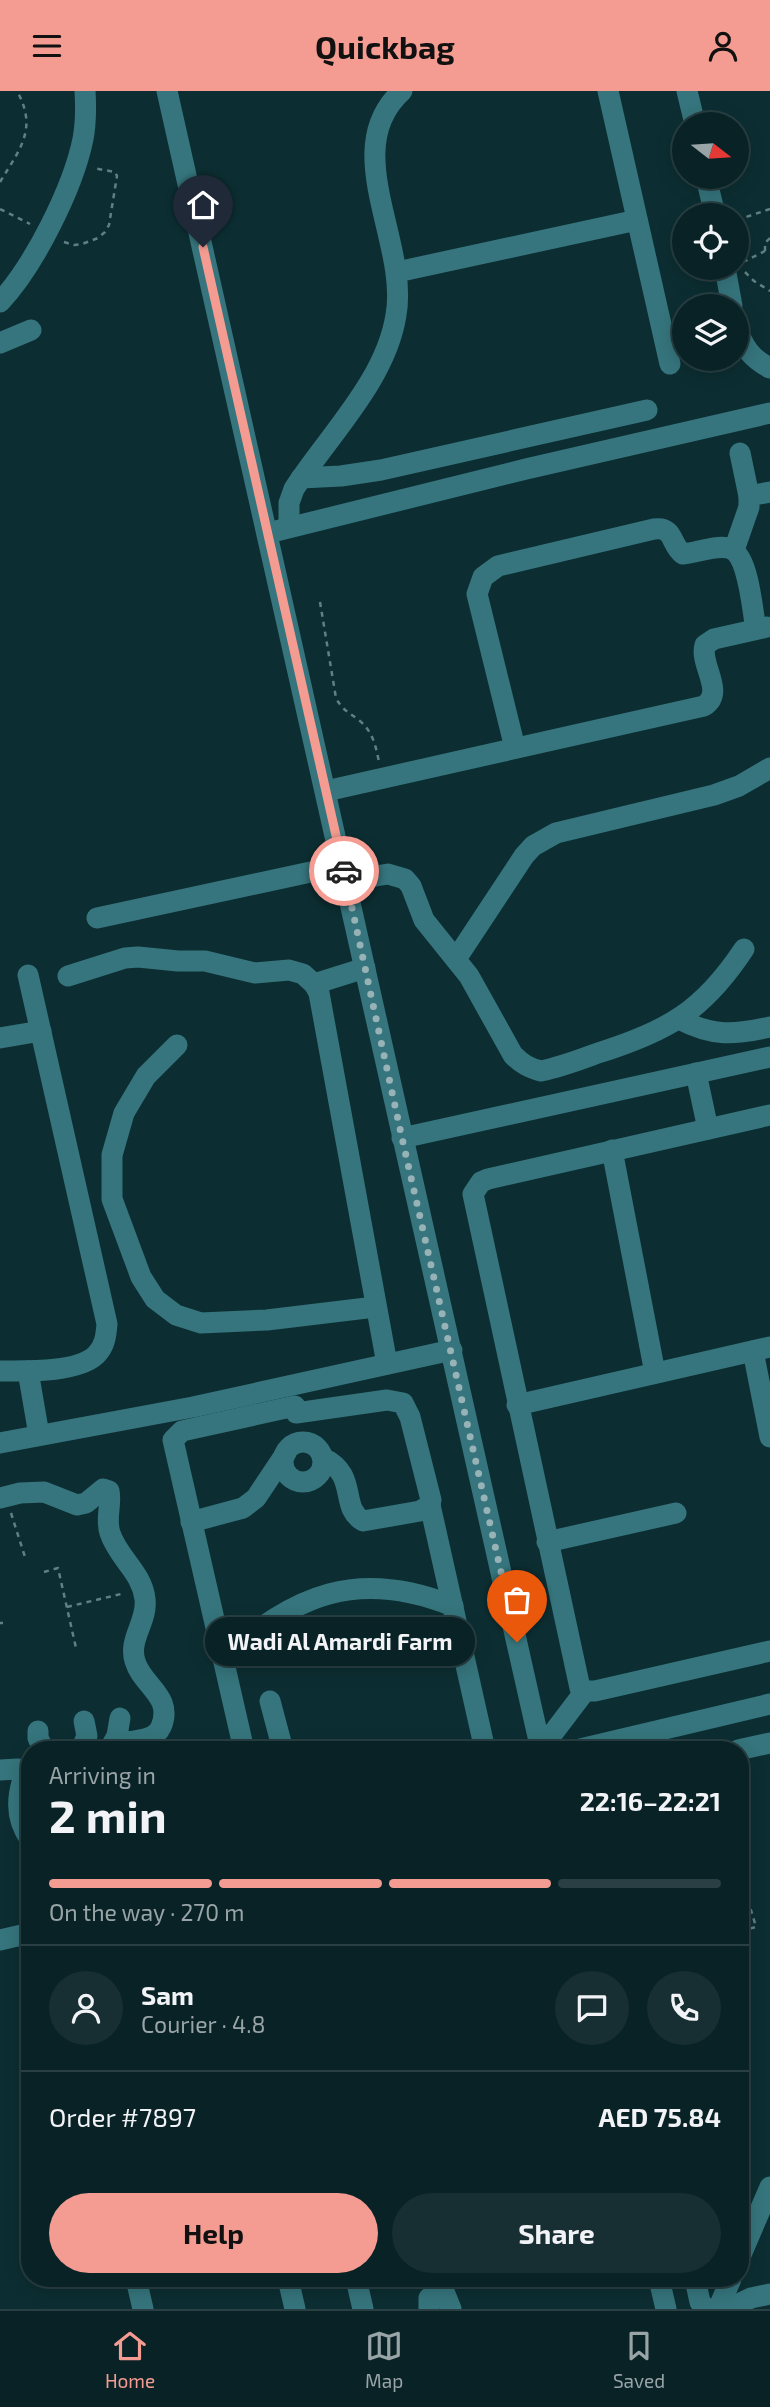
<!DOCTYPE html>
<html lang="en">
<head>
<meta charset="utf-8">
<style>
  body { margin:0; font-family:"Exo 2",sans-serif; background:#172f32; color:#f1f3f6; height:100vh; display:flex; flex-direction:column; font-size:26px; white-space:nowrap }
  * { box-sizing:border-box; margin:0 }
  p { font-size:23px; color:#99a4a7 }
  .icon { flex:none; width:38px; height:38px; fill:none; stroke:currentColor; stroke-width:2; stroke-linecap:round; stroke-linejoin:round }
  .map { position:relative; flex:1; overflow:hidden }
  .details { position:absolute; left:21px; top:1650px; width:728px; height:546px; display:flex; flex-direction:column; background:#092226; border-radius:28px; box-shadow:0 4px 18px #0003,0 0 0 2px #293f43 }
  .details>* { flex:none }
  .needle { width:46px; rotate:107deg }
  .fabs { position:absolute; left:672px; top:21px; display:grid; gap:14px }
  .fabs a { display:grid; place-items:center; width:77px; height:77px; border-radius:50%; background:#092226; box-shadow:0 4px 18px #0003,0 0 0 2px #293f43; font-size:35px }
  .pin { position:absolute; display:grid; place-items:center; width:60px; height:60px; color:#fff; margin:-72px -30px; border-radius:50% 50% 50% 0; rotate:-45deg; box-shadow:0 0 7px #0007 }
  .pin .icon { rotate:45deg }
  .courier { position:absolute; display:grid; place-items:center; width:70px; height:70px; margin:-35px; border:5px solid #f59c92; border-radius:50%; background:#fff; color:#222; box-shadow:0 2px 9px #0007 }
  .bubble { position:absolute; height:49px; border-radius:24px; background:#092226; box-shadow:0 4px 18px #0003,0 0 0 2px #293f43; font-size:23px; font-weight:700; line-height:49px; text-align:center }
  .headline em { font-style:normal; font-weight:700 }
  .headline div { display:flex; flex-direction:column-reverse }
  .headline { display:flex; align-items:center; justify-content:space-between; height:119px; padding:0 28px }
  h1 { font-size:46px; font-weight:700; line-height:52px }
  .bar { display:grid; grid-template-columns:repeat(4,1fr); gap:10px 7px; align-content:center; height:84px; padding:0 28px }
  .bar i { height:9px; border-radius:5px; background:#293f43 }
  .bar .selected { background:#f59c92 }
  .bar p { grid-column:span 4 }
  .line { display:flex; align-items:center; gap:18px; padding:0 28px; border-top:2px solid #293f43 }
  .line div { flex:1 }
  .round { display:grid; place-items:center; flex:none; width:74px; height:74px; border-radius:37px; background:#172f32 }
  .cta { display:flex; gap:14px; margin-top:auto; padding:14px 28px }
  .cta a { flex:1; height:80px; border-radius:42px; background:#f59c92; color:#111; font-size:28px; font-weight:700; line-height:80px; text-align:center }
  .cta a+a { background:#172f32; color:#f1f3f6 }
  header { display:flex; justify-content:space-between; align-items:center; height:91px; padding:0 28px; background:#f59c92; color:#111; font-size:32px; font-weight:700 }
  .tabs { display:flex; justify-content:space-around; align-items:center; height:98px; border-top:2px solid #293f43; background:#092226; font-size:19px; color:#99a4a7 }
  .tabs a { display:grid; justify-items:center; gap:4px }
  .tabs .selected { color:#f59c92 }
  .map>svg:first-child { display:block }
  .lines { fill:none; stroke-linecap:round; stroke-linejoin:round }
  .path { stroke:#628084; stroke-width:2.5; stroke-dasharray:5 5; stroke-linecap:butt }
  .minor { stroke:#36757d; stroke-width:21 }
  .done { stroke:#97b3b7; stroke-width:7; stroke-dasharray:0 12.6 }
  .route { stroke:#f59c92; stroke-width:9 }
</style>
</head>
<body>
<header><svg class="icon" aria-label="menu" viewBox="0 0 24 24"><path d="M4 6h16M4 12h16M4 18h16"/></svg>Quickbag<svg class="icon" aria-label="person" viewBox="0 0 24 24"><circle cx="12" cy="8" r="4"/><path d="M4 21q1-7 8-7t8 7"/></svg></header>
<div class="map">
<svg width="770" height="2218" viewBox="0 0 770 2218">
  <rect width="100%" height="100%" fill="#0c2e32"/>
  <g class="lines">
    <g class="path">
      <path d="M0,91C20,58 38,38 17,0"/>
      <path d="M0,118L30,133"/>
      <path d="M737,129L770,118"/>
      <path d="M64,151L74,154L82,153L98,147L105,141L109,134L117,85L115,81L93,77"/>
      <path d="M765,160V152L770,147"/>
      <path d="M743,171L765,160"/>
      <path d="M745,181L754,190L770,200"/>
      <path d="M320,511L336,607C342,619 350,622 360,630C373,641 376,656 379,671"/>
      <path d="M11,1422L25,1466"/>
      <path d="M44,1481L58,1477L76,1557"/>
      <path d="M67,1516L125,1502"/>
      <path d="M0,1532H3"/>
      <path d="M740,1821L751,1819L756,1836L740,1840"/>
    </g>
    <g class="minor">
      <path d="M167,0L541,1659"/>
      <path d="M608,0L670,273"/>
      <path d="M687,0L695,33"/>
      <path d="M706,86L715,124"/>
      <path d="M725,177L732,215"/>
      <path d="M397,181L637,129"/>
      <path d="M0,211C34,175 73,97 83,48C86,32 86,16 85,0"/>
      <path d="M737,237C743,256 752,268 770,277"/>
      <path d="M0,252L31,239"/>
      <path d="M301,387L341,385L381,379L647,319"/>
      <path d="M749,405L770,401"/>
      <path d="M289,436V412L294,398C329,344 386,289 396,224C409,151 338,58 402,0"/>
      <path d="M268,442L526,378L770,322"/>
      <path d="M734,459L749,416V405L740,362"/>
      <path d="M515,657L477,503L483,486L498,475L654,438C675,435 670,454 683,463C697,462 714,454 728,457C749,461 752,519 756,538"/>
      <path d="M326,700L704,615C726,601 699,574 705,554L714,548L767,536"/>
      <path d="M346,790L388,783L405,788L411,795L424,829L469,885L513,964C522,973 529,977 541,980C561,976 579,969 598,962C668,940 703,920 744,858"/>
      <path d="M97,827L343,774"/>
      <path d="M456,868L524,765L533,755L556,742L714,704L739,695L770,677"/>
      <path d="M68,885L125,867L138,866L178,870H205L255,882L289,879L303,883L314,893L319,902L387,1273"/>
      <path d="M314,893L365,877"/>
      <path d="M679,928C713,946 734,944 770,936"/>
      <path d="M0,947L41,940"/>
      <path d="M177,954L146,985L124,1022L112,1064V1108L141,1186L155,1208L176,1224L201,1232L267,1229L375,1216"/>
      <path d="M696,982L708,1038"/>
      <path d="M770,1024L488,1088L481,1091L473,1103L580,1597L585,1600H595L770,1560"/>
      <path d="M402,1047L770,966"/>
      <path d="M612,1059L655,1282"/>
      <path d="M753,1260L770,1346"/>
      <path d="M0,1280C25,1280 77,1282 96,1264C105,1255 106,1245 107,1233L28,884"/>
      <path d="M28,1280L39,1344"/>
      <path d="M517,1314L770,1256"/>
      <path d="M296,1322L387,1309L403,1312L410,1326L431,1409L430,1414L420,1420L363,1430C339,1416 359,1384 323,1367"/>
      <circle cx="303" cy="1371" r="20"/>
      <path d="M0,1352L193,1316L452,1259"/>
      <path d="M0,1407L20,1402L44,1401L77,1414L86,1412L103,1398L109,1400C112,1414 105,1427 110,1442C118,1467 142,1481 145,1508C148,1530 128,1548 135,1570C142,1595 174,1605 161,1636C154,1652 128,1649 113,1653"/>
      <path d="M430,1414L485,1659"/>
      <path d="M191,1431L243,1417L256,1407L286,1362"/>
      <path d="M547,1451L676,1422"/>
      <path d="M223,1568C295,1503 358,1477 453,1515"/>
      <path d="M270,1610L283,1659"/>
      <path d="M38,1640V1647L44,1659"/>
      <path d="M541,1658L585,1600"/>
      <path d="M81,1659L87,1645L84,1630"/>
      <path d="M109,1659L117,1645L120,1627"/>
      <path d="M244,1659L173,1349L182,1340L295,1315"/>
      <path d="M576,1659L770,1613"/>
      <path d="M738,1659L770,1652"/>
      <path d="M0,1679L18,1678L30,1681"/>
      <path d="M26,1679C17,1703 14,1726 30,1748"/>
      <path d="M0,1849L30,1842"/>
      <path d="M740,2166L770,2096"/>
      <path d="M136,2188L143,2218"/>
      <path d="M288,2188L295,2218"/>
      <path d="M356,2188L363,2218"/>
      <path d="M439,2188L451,2218"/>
      <path d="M659,2188L666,2218"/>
      <path d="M695,2188L700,2211L706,2218"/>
      <path d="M429,2218V2207L442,2197"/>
      <path d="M718,2218L731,2188"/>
      <path d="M728,2218L751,2207L770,2203"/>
    </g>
  </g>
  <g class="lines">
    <path class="done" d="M344,780L402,1047L517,1551"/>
    <path class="route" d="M203,156L344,780"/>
  </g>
</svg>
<div class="fabs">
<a><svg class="needle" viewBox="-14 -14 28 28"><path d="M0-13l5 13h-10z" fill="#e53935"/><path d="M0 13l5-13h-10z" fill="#99a4a7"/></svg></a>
<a><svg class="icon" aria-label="locate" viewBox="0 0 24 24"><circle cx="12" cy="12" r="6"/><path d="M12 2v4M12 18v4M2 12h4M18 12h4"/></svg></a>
<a><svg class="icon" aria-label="layers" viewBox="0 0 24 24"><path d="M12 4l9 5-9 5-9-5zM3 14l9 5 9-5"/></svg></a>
</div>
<div class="pin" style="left:517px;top:1551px;background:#ea580c"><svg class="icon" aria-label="bag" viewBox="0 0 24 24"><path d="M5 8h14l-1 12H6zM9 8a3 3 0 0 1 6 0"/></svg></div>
<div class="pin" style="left:203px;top:156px;background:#1f2937"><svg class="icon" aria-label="home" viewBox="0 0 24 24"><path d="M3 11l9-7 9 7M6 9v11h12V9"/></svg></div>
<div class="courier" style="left:344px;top:780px"><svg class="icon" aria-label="car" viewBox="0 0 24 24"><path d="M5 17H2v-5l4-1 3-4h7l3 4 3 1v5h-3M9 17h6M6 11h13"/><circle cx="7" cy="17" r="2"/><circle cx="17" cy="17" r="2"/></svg></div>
<div class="bubble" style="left:205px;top:1526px;width:270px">Wadi Al Amardi Farm</div>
<section class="details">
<div class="headline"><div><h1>2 min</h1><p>Arriving in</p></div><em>22:16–22:21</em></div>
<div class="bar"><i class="selected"></i><i class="selected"></i><i class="selected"></i><i></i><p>On the way · 270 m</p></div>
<div class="line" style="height:126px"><a class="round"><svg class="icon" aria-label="person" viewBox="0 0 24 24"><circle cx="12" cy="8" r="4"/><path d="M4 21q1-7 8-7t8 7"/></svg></a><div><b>Sam</b><p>Courier · 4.8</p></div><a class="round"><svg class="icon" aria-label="chat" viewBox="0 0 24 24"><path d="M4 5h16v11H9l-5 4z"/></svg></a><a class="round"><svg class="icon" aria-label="phone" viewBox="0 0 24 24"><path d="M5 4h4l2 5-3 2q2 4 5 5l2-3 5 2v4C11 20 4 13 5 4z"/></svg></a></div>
<div class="line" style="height:91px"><div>Order #7897</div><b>AED 75.84</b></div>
<div class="cta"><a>Help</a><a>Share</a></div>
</section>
</div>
<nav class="tabs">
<a class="selected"><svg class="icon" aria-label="home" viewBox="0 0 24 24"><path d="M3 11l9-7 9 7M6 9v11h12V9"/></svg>Home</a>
<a><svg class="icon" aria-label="map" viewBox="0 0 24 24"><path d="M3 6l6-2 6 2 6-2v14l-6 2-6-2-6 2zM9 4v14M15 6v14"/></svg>Map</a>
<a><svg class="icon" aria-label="saved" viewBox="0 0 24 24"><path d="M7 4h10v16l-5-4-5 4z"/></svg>Saved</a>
</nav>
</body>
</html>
